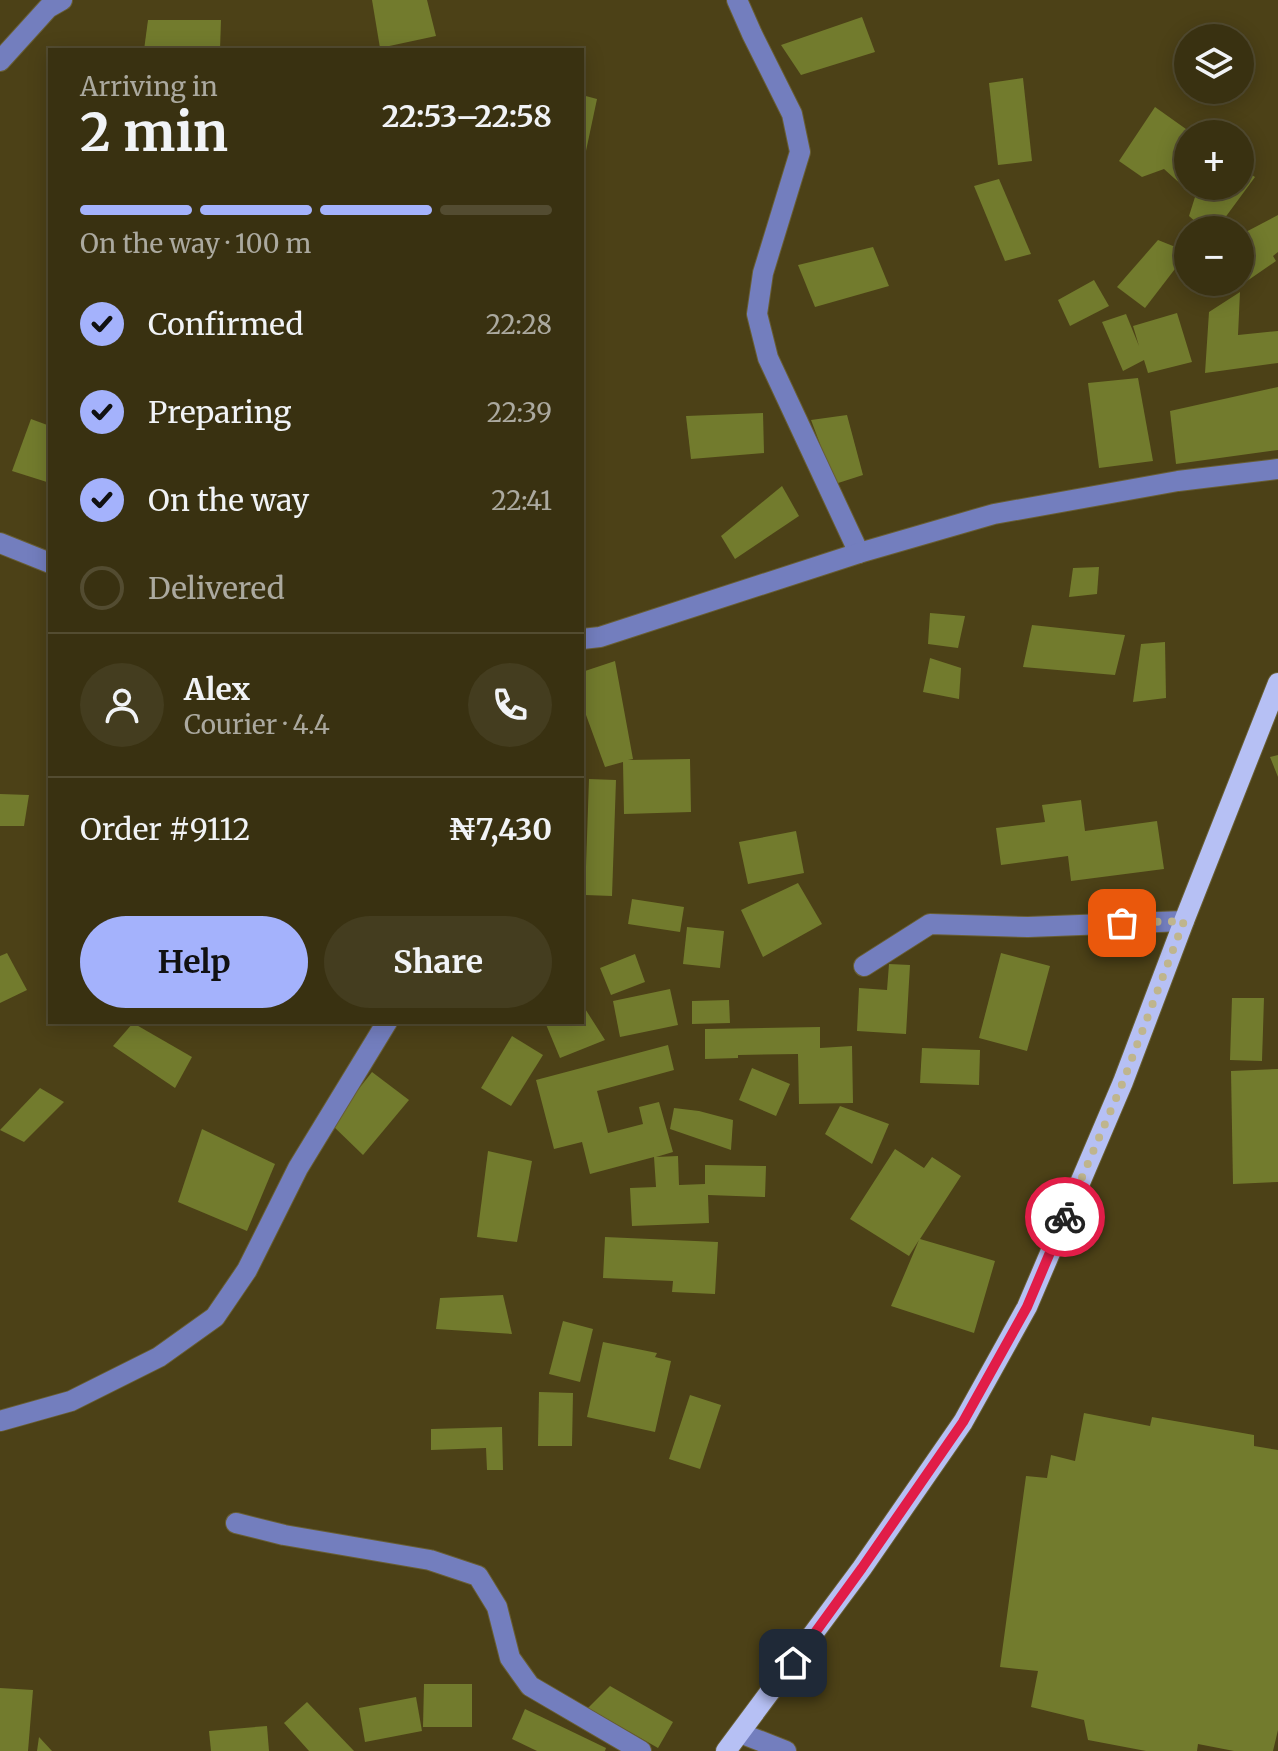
<!DOCTYPE html>
<html lang="en">
<head>
<meta charset="utf-8">
<style>
  body { margin:0; font-family:Merriweather,serif; background:#443d1f; color:#f1f3f6; height:100vh; display:flex; flex-direction:column; font-size:30px; white-space:nowrap }
  * { box-sizing:border-box; margin:0 }
  p { font-size:26px; color:#aba99f }
  .icon { flex:none; width:44px; height:44px; fill:none; stroke:currentColor; stroke-width:2; stroke-linecap:round; stroke-linejoin:round }
  .map { position:relative; flex:1; overflow:hidden }
  .drawer { position:absolute; left:48px; top:48px; width:536px; height:976px; display:flex; flex-direction:column; background:#393111; border-radius:0px; box-shadow:0 4px 20px #0003,0 0 0 2px #534c31 }
  .drawer>* { flex:none }
  .buttons { position:absolute; left:1174px; top:24px; display:grid; gap:16px }
  .buttons a { display:grid; place-items:center; width:80px; height:80px; border-radius:50%; background:#393111; box-shadow:0 4px 20px #0003,0 0 0 2px #534c31; font-size:40px }
  .pin { position:absolute; display:grid; place-items:center; width:68px; height:68px; color:#fff; margin:-34px; border-radius:16px; box-shadow:0 4px 12px #0006 }
  .courier { position:absolute; display:grid; place-items:center; width:80px; height:80px; margin:-40px; border:6px solid #e11d48; border-radius:50%; background:#fff; color:#222; box-shadow:0 2px 10px #0007 }
  .head em { font-style:normal; font-weight:700 }
  .head div { display:flex; flex-direction:column-reverse }
  .head { display:flex; align-items:center; justify-content:space-between; height:136px; padding:0 32px }
  h1 { font-size:52px; font-weight:700; line-height:60px }
  .bar { display:grid; grid-template-columns:repeat(4,1fr); gap:12px 8px; align-content:center; height:96px; padding:0 32px }
  .bar i { height:10px; border-radius:6px; background:#534c31 }
  .bar .active { background:#a4b2fc }
  .bar p { grid-column:span 4 }
  .line { display:flex; align-items:center; gap:20px; padding:0 32px; border-top:2px solid #534c31 }
  .line div { flex:1 }
  .round { display:grid; place-items:center; flex:none; width:84px; height:84px; border-radius:42px; background:#443d1f }
  ol { padding:0 32px; list-style:none }
  li { display:flex; align-items:center; gap:24px; height:88px }
  li p { margin-inline-start:auto }
  li .icon { padding:8px; border-radius:50%; background:#a4b2fc; color:#111; stroke-width:4 }
  li:last-child { color:#aba99f }
  li i { width:44px; height:44px; border:4px solid #534c31; border-radius:50% }
  .primary-button { display:flex; gap:16px; margin-top:auto; padding:16px 32px }
  .primary-button a { flex:1; height:92px; border-radius:48px; background:#a4b2fc; color:#111; font-size:32px; font-weight:700; line-height:92px; text-align:center }
  .primary-button a+a { background:#443d1f; color:#f1f3f6 }
  .map>svg:first-child { display:block }
  .building { fill:#727b2d }
  .lines { fill:none; stroke-linecap:round; stroke-linejoin:round }
  .minor-casing { stroke:#685e34; stroke-width:22 }
  .major-casing { stroke:#685e34; stroke-width:22 }
  .minor { stroke:#737ebe; stroke-width:20 }
  .major { stroke:#b6c0f4; stroke-width:20 }
  .done { stroke:#bfb58d; stroke-width:8; stroke-dasharray:0 14.4 }
  .route { stroke:#e11d48; stroke-width:10 }
</style>
</head>
<body>
<div class="map">
<svg width="1278" height="1751" viewBox="0 0 1278 1751">
  <rect width="100%" height="100%" fill="#4c4117"/>
  <g class="building">
    <path d="M372,0H427L436,36L380,48Z"/>
    <path d="M862,17L875,52L801,75L781,45Z"/>
    <path d="M148,20H221L220,50H144Z"/>
    <path d="M1023,78L1032,161L998,165L989,83Z"/>
    <path d="M582,95L597,99L583,165H582Z"/>
    <path d="M1155,107L1193,134H1188V186H1240V167L1255,177L1216,230H1205L1189,216L1195,197L1164,169L1142,177L1119,161Z"/>
    <path d="M999,179L1031,254L1005,261L974,186Z"/>
    <path d="M1278,215V252L1273,256L1276,261L1247,281L1240,270V235Z"/>
    <path d="M1158,240L1188,252L1145,308L1117,287Z"/>
    <path d="M873,247L889,286L815,307L798,265Z"/>
    <path d="M1094,280L1109,306L1070,326L1058,300Z"/>
    <path d="M1240,292L1238,335L1278,331V363L1205,373L1209,312Z"/>
    <path d="M1177,313L1192,362L1148,373L1144,360L1123,371L1102,322L1126,314L1139,346L1133,326Z"/>
    <path d="M1138,378L1153,461L1099,468L1088,383Z"/>
    <path d="M1278,387V450L1176,464L1170,411Z"/>
    <path d="M763,413L764,453L691,459L686,416Z"/>
    <path d="M847,415L863,475L835,484L811,420Z"/>
    <path d="M31,419L50,426V483L12,471Z"/>
    <path d="M782,486L799,516L735,559L721,536Z"/>
    <path d="M1099,567L1097,594L1069,597L1073,568Z"/>
    <path d="M930,613L965,616L958,648L928,644Z"/>
    <path d="M1032,625L1125,635L1115,675L1023,667Z"/>
    <path d="M1165,642L1166,698L1133,702L1141,644Z"/>
    <path d="M930,658L961,668L959,699L923,692Z"/>
    <path d="M615,661L633,759L628,760L690,759L691,812L624,814L623,762L605,767L582,704V672Z"/>
    <path d="M1278,755V777L1270,757Z"/>
    <path d="M589,779L616,780L612,896L585,895Z"/>
    <path d="M0,794L29,795L24,826H0Z"/>
    <path d="M1081,800L1085,831L1157,821L1164,869L1071,881L1068,856L1001,865L996,828L1045,822L1042,805Z"/>
    <path d="M796,831L804,873L748,884L739,842Z"/>
    <path d="M798,883L822,924L763,957L741,910Z"/>
    <path d="M632,899L684,907L680,932L628,924Z"/>
    <path d="M687,927L724,931L720,968L683,964Z"/>
    <path d="M7,953L27,990L0,1003V956Z"/>
    <path d="M1001,953L1050,966L1027,1051L979,1038Z"/>
    <path d="M635,954L645,982L611,995L600,968Z"/>
    <path d="M889,964L910,965L906,1034L857,1031L859,988L887,990Z"/>
    <path d="M670,989L678,1025L620,1037L613,1001Z"/>
    <path d="M1232,998H1264L1262,1061L1230,1060Z"/>
    <path d="M729,1000L730,1023L692,1024V1001Z"/>
    <path d="M582,1004L605,1040L560,1058L545,1022H582Z"/>
    <path d="M133,1023L192,1057L175,1088L113,1046Z"/>
    <path d="M820,1027V1048L852,1046L853,1103L799,1104L798,1054L738,1055V1058L705,1059V1029Z"/>
    <path d="M512,1036L543,1055L511,1106L481,1088Z"/>
    <path d="M668,1045L674,1070L597,1091L608,1133L643,1124L639,1107L659,1102L673,1152L656,1157L678,1156L679,1185L705,1184V1165L766,1166L765,1197L708,1195L709,1223L632,1226L630,1188L656,1187L654,1157L590,1174L582,1142L554,1149L536,1080Z"/>
    <path d="M922,1048L980,1050L979,1085L920,1083Z"/>
    <path d="M752,1068L790,1084L776,1116L739,1100Z"/>
    <path d="M1278,1069V1182L1233,1184L1231,1071Z"/>
    <path d="M372,1072L409,1100L363,1155L331,1124Z"/>
    <path d="M40,1088L64,1102L24,1142L0,1130Z"/>
    <path d="M840,1106L889,1124L872,1164L825,1134Z"/>
    <path d="M674,1108L699,1111L733,1120L731,1150L670,1129Z"/>
    <path d="M202,1129L275,1164L247,1231L178,1202Z"/>
    <path d="M895,1149L924,1168L932,1157L961,1176L920,1239L995,1261L974,1333L891,1306L919,1240L909,1256L850,1219Z"/>
    <path d="M488,1151L532,1161L517,1242L477,1237Z"/>
    <path d="M605,1237L718,1242L715,1294L672,1292L673,1281L603,1278Z"/>
    <path d="M503,1295L512,1334L436,1329L440,1298Z"/>
    <path d="M563,1321L593,1329L580,1382L549,1374Z"/>
    <path d="M603,1342L657,1353L655,1357L671,1361L655,1432L587,1417Z"/>
    <path d="M539,1392L573,1393L572,1446H538Z"/>
    <path d="M690,1395L721,1405L700,1469L669,1459Z"/>
    <path d="M1084,1413L1150,1426L1152,1417L1254,1435V1446L1278,1450V1730L1273,1751H1234L1198,1744L1197,1751H1146L1088,1740L1084,1720L1031,1707L1038,1671L1000,1667L1026,1476L1047,1478L1051,1455L1075,1461Z"/>
    <path d="M502,1427L503,1470H487L486,1448L431,1450V1429Z"/>
    <path d="M424,1684H472V1727H423Z"/>
    <path d="M610,1686L673,1722L658,1748L588,1708Z"/>
    <path d="M0,1688L33,1690L28,1751H0Z"/>
    <path d="M416,1697L422,1731L365,1742L359,1708Z"/>
    <path d="M307,1702L354,1751H309L284,1723Z"/>
    <path d="M525,1709L606,1748L605,1751H537L512,1739Z"/>
    <path d="M267,1726L269,1751H211L209,1731Z"/>
    <path d="M39,1737L52,1751H37Z"/>
  </g>
  <g class="lines">
    <g class="minor-casing">
      <g id="minor">
        <path d="M737,0L752,34L792,114L800,152L763,273L757,314L768,358L859,553"/>
        <path d="M0,61L48,8L62,0"/>
        <path d="M0,543L50,563"/>
        <path d="M582,639L600,637L859,553L994,514L1178,481L1278,469"/>
        <path d="M864,966L930,924L1028,927L1184,921"/>
        <path d="M0,1421L71,1401L159,1357L215,1317L247,1270L298,1168L387,1022"/>
        <path d="M236,1523L284,1535L430,1560L478,1576L497,1607L510,1658L530,1686L641,1751"/>
        <path d="M740,1733L786,1751"/>
      </g>
    </g>
    <g class="major-casing">
      <path id="major" d="M726,1751L862,1568L963,1422L1027,1307L1123,1082L1184,921L1278,683"/>
    </g>
    <use href="#minor" class="minor"/>
    <use href="#major" class="major"/>
  </g>
  <g class="lines">
    <path class="done" d="M1065,1217L1123,1082L1184,921L1122,923"/>
    <path class="route" d="M793,1663L862,1568L963,1422L1027,1307L1065,1217"/>
  </g>
</svg>
<div class="buttons">
<a><svg class="icon" aria-label="layers" viewBox="0 0 24 24"><path d="M12 4l9 5-9 5-9-5zM3 14l9 5 9-5"/></svg></a>
<a>+</a>
<a>−</a>
</div>
<div class="pin" style="left:1122px;top:923px;background:#ea580c"><svg class="icon" aria-label="bag" viewBox="0 0 24 24"><path d="M5 8h14l-1 12H6zM9 8a3 3 0 0 1 6 0"/></svg></div>
<div class="pin" style="left:793px;top:1663px;background:#1f2937"><svg class="icon" aria-label="home" viewBox="0 0 24 24"><path d="M3 11l9-7 9 7M6 9v11h12V9"/></svg></div>
<div class="courier" style="left:1065px;top:1217px"><svg class="icon" aria-label="bike" viewBox="0 0 24 24"><circle cx="6" cy="16" r="4"/><circle cx="18" cy="16" r="4"/><path d="M6 16l4-8h5l3 8M10 8l3 8H6M13 5h3"/></svg></div>
<section class="drawer">
<div class="head"><div><h1>2 min</h1><p>Arriving in</p></div><em>22:53–22:58</em></div>
<div class="bar"><i class="active"></i><i class="active"></i><i class="active"></i><i></i><p>On the way · 100 m</p></div>
<ol>
<li><svg class="icon" aria-label="check" viewBox="0 0 24 24"><path d="M5 12l5 5 9-10"/></svg>Confirmed<p>22:28</p></li>
<li><svg class="icon" aria-label="check" viewBox="0 0 24 24"><path d="M5 12l5 5 9-10"/></svg>Preparing<p>22:39</p></li>
<li><svg class="icon" aria-label="check" viewBox="0 0 24 24"><path d="M5 12l5 5 9-10"/></svg>On the way<p>22:41</p></li>
<li><i></i>Delivered</li>
</ol>
<div class="line" style="height:144px"><a class="round"><svg class="icon" aria-label="person" viewBox="0 0 24 24"><circle cx="12" cy="8" r="4"/><path d="M4 21q1-7 8-7t8 7"/></svg></a><div><b>Alex</b><p>Courier · 4.4</p></div><a class="round"><svg class="icon" aria-label="phone" viewBox="0 0 24 24"><path d="M5 4h4l2 5-3 2q2 4 5 5l2-3 5 2v4C11 20 4 13 5 4z"/></svg></a></div>
<div class="line" style="height:104px"><div>Order #9112</div><b>₦7,430</b></div>
<div class="primary-button"><a>Help</a><a>Share</a></div>
</section>
</div>
</body>
</html>
